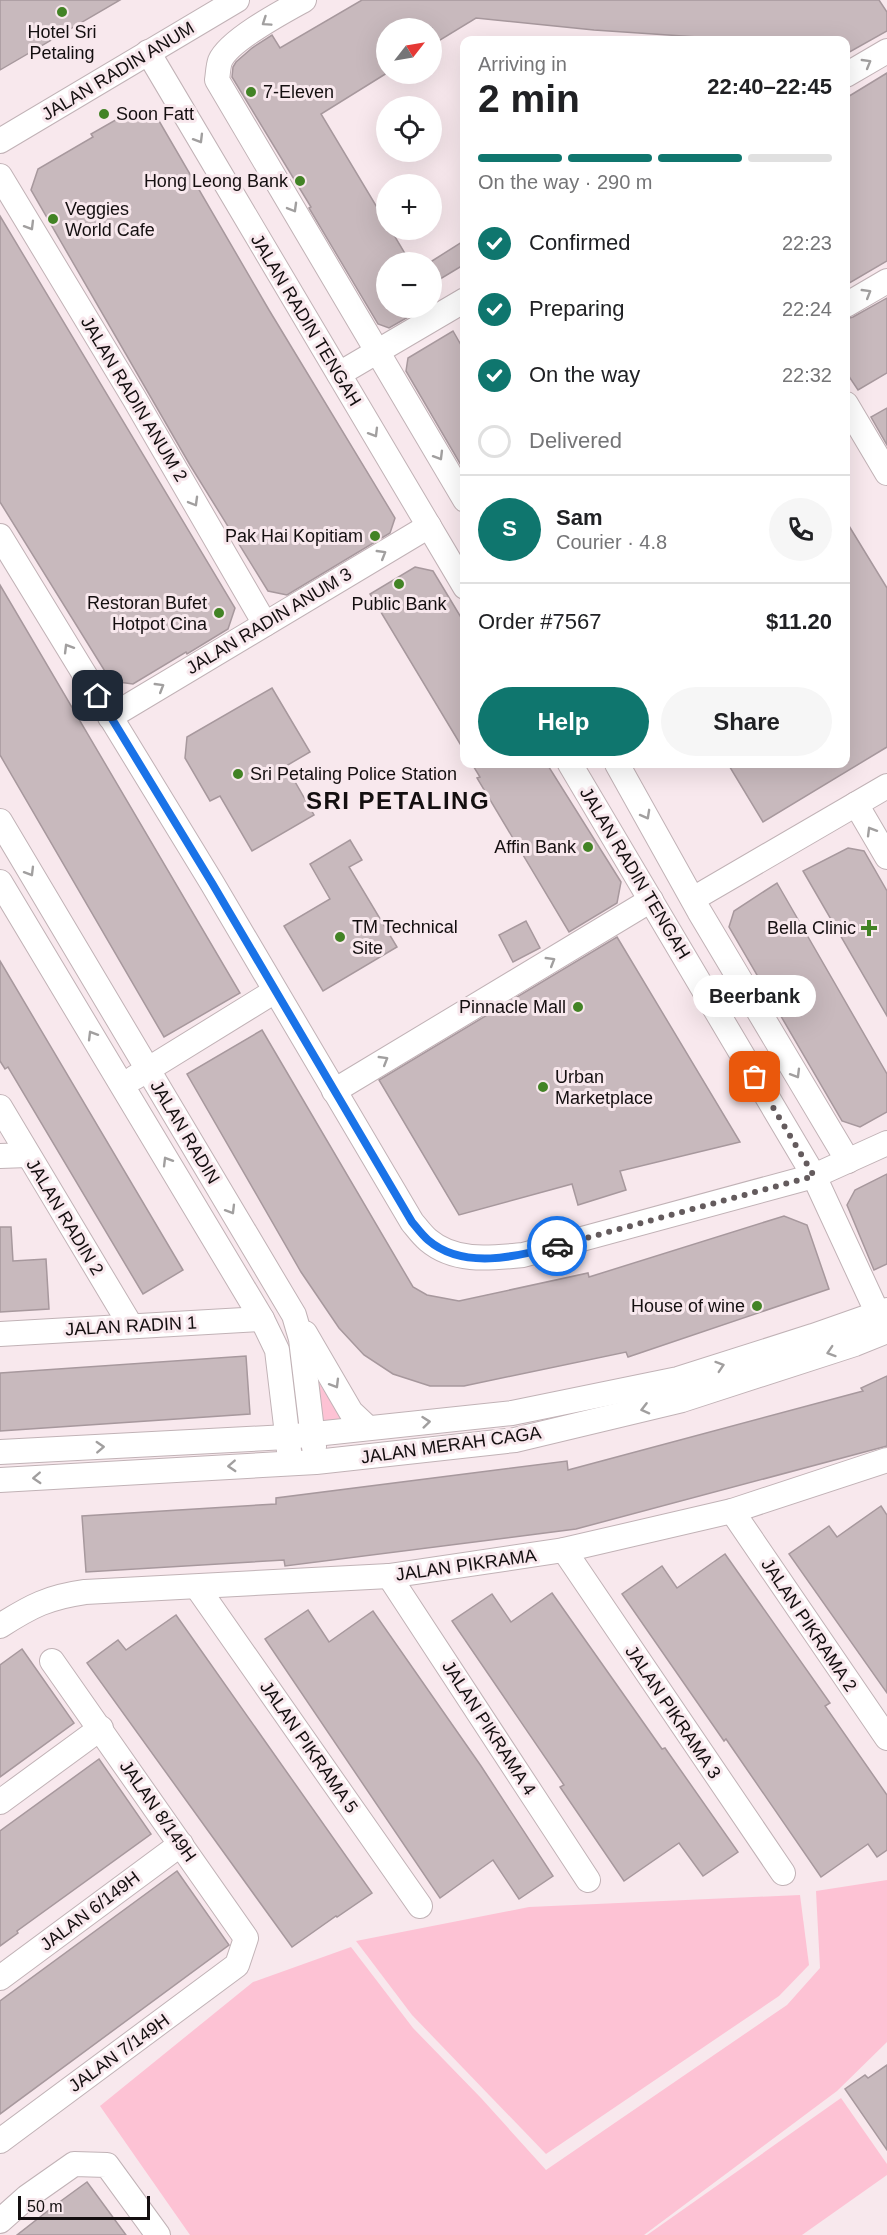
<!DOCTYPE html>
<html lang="en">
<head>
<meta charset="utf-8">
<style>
  body { margin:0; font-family:Helvetica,sans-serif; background:#f6f6f6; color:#202124; height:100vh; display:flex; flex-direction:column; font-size:22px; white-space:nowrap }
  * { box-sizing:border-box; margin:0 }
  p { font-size:20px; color:#757577 }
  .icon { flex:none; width:33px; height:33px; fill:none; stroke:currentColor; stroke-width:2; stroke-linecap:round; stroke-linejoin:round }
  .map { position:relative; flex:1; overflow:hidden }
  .side { position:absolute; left:460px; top:36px; width:390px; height:732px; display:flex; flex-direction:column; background:#fff; border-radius:12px; box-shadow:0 6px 24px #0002 }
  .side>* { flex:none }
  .needle { width:39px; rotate:59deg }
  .fabs { position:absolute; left:376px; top:18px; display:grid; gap:12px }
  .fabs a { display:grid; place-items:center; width:66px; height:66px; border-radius:50%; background:#fff; box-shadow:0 6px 24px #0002; font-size:30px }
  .scale { position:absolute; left:18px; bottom:15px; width:132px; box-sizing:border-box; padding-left:6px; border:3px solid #140f10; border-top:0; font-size:16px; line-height:21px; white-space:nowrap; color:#140f10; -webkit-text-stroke:4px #f8e8ed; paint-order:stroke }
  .pin { position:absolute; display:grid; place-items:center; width:51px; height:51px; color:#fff; margin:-26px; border-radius:12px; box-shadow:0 3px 9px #0006 }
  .courier { position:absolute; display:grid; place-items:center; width:60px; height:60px; margin:-30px; border:4px solid #1a73e8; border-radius:50%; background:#fff; color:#222; box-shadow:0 2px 8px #0007 }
  .bubble { position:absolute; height:42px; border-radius:21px; background:#fff; box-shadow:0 6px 24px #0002; font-size:20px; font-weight:700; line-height:42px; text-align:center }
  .head em { font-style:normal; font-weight:700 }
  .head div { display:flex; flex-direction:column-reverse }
  .head { display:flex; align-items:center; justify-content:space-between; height:102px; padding:0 18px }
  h1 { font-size:39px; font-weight:700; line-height:45px }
  .bar { display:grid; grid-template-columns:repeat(4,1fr); gap:9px 6px; align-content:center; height:72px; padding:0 18px }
  .bar i { height:8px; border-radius:4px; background:#e0e0e0 }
  .bar .on { background:#0f766e }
  .bar p { grid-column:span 4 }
  .line { display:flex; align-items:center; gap:15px; padding:0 18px; border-top:2px solid #e0e0e0 }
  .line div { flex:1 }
  .round { display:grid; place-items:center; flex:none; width:63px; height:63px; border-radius:32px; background:#f6f6f6 }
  ol { padding:0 18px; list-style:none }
  li { display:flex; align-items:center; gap:18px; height:66px }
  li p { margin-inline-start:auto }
  li .icon { padding:6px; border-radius:50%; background:#0f766e; color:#fff; stroke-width:4 }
  li:last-child { color:#757577 }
  li i { width:33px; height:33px; border:3px solid #e0e0e0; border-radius:50% }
  .action { display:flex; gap:12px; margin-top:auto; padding:12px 18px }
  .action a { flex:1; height:69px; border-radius:36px; background:#0f766e; color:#fff; font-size:24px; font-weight:700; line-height:69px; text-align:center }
  .action a+a { background:#f6f6f6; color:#202124 }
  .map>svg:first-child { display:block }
  .green { fill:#fdc2d4 }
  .building { fill:#c8b9bd; stroke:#a7989d; stroke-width:1.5 }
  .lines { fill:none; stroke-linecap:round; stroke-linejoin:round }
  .minor-casing { stroke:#c1b2b6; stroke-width:26 }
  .minor { stroke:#fff; stroke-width:24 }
  .oneway { stroke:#a19f9f }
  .done { stroke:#645b5d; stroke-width:6; stroke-dasharray:0 10.8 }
  .route { stroke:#1a73e8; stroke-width:8 }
  .poi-dot { fill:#428325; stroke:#f8e8ed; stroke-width:2 }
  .labels { text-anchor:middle; stroke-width:6; stroke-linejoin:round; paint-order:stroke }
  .poi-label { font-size:18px; fill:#140f10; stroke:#f8e8ed; text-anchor:end }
  .street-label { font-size:18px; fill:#140f10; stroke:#f8e8ed }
  .district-label { font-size:24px; font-weight:bold; letter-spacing:1.5px; fill:#140f10; stroke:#f8e8ed }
</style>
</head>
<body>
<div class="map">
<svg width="887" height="2235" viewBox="0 0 887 2235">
  <rect width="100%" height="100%" fill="#f8e8ed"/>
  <g class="green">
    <path d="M308,1365L345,1425L315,1429Z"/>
    <path d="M887,1880V2042L837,2091L644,2235H190L100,2106L253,1982L351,1947L413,2028L481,2098L546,2170L787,2005L820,1968L816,1891Z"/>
    <path d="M800,1895L809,1965L779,1996L546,2154L412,2015L356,1941L529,1907Z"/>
    <path d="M841,2098L887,2164V2175L802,2235H647Z"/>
  </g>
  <g class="building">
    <path d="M0,0H120L0,70Z"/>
    <path d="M362,0H879L887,12V31L846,54V40H742L594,30L476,18L432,45V28H387V73L321,114L387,224V230H391L410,262H387V308H424L389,328L378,324L309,208L311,207L232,77L233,67L236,62L252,48L272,35L280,48Z"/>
    <path d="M887,73V261L846,285V98Z"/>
    <path d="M133,110L155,114L269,310L395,518L390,533L287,595L268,591L190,465L31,190L38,169L93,137L91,134Z"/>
    <path d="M0,216L235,608L228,629L187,654L186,652L133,684L111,681L0,502Z"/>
    <path d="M465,240V264L432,284V261Z"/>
    <path d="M887,298V373L858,390L846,372V319L853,317Z"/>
    <path d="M453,331L465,352V472L406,371L408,358Z"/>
    <path d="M887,408V445L871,417Z"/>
    <path d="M846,521L887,588V747L763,822L728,764H846Z"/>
    <path d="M415,567L433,571L465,624V752L370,594Z"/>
    <path d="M0,585L240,993L164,1037L0,755Z"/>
    <path d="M272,688L310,752L286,766L314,815L252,851L220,796L210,801L185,758L187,737Z"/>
    <path d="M472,764H547L621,882L617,903L569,932L477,778L480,777Z"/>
    <path d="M350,840L362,860L349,867L397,947L323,991L284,926L330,899L310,864Z"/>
    <path d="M848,848L864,851L887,891V1016L803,871Z"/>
    <path d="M777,883L887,1074V1112L860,1127L842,1121L729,927L734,911Z"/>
    <path d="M526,921L540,948L513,962L499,935Z"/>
    <path d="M617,937L740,1142L620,1171L626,1190L578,1205L572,1184L459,1215L379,1080Z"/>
    <path d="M0,961L183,1270L143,1294L8,1067L5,1069L0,1061Z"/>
    <path d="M262,1030L413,1287L427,1295L459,1301L588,1273L589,1277L784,1216L807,1225L829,1289L628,1357L626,1352L464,1386H430L393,1374L364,1355L339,1328L301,1272L187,1074Z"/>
    <path d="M887,1174V1264L874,1270L847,1205L855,1190Z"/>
    <path d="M0,1227H11L13,1261L46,1259L49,1309L0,1312Z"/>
    <path d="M246,1356L250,1414L0,1431V1373Z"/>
    <path d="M887,1376V1446L576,1529L285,1566L284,1560L86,1572L82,1516L276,1504V1498L567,1461L568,1470L863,1391L861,1388Z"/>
    <path d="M881,1506L887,1515V1693L789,1554L829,1526L837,1537Z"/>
    <path d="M725,1554L830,1703L825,1706L887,1795V1850L877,1857L868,1844L821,1877L726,1739L724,1741L622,1594L662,1566L677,1588Z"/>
    <path d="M552,1593L662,1749L665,1748L738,1852L703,1876L679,1843L624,1881L560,1787L564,1785L452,1621L492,1594L511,1622Z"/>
    <path d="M308,1610L329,1642L373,1611L481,1766L553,1876L519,1899L493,1860L440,1898L265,1639Z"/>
    <path d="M176,1615L372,1893L337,1917L336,1916L292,1947L87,1663L118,1640L126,1650Z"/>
    <path d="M22,1649L74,1723L0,1777V1665Z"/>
    <path d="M99,1759L151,1834L17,1931L18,1933L0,1946V1831Z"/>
    <path d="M177,1871L229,1945L0,2114V2001Z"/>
    <path d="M887,2065V2150L845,2089L865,2075L868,2078Z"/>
    <path d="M87,2182L126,2235H17L54,2206Z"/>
  </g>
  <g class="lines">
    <g class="minor-casing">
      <g id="minor">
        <path d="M304,0C284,11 229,40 220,61C218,67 218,74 217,80L465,500"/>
        <path d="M148,52L465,587"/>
        <path d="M846,75L887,51"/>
        <path d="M0,141L237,0"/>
        <path d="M0,176L134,398L265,624"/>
        <path d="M846,305L887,281"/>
        <path d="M339,374L465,300"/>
        <path d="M846,404L887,473"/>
        <path d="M0,536L212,883L412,1222C417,1228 422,1235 428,1240C455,1263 491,1258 523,1255L814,1176L887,1143"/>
        <path d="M110,717L429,526"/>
        <path d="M570,764L814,1176L884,1327"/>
        <path d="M617,764L699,911L848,1161"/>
        <path d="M856,804L887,857"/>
        <path d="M0,821L294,1315L301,1339L314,1447"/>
        <path d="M0,882L262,1319L277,1350L289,1451"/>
        <path d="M693,899L887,786"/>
        <path d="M134,1078L275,991"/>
        <path d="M334,1091L651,900"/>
        <path d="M0,1107L131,1326"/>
        <path d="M0,1156L28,1155"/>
        <path d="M305,1333L351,1412L368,1428"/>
        <path d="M0,1334L262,1319"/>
        <path d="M0,1452L287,1437L512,1413L678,1379L813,1336L887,1310"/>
        <path d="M0,1480L316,1462L515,1440L682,1400L855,1344L887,1331"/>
        <path d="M732,1511L887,1738"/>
        <path d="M564,1550L783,1873"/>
        <path d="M389,1576L588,1880"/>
        <path d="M197,1587L420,1906"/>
        <path d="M0,1626C31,1606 49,1597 85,1592L389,1576L564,1550L732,1511L887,1460"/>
        <path d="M0,1802L101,1728"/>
        <path d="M0,1978L181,1844"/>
        <path d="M0,2141L237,1965L246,1938L52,1661"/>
        <path d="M0,2221L27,2197L74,2164L107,2165L158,2235"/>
      </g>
    </g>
    <use href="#minor" class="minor"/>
  </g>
  <defs><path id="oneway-chevron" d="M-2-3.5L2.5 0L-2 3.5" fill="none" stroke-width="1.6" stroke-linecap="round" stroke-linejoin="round" transform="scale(1.5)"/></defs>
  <g class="oneway">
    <use href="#oneway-chevron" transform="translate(266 22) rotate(146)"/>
    <use href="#oneway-chevron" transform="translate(867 63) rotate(-30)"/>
    <use href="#oneway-chevron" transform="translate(199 139) rotate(59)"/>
    <use href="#oneway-chevron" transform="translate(293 208) rotate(60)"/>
    <use href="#oneway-chevron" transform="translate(30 226) rotate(59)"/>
    <use href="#oneway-chevron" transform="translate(867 293) rotate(-31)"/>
    <use href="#oneway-chevron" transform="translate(374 433) rotate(59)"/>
    <use href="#oneway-chevron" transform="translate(439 456) rotate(59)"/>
    <use href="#oneway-chevron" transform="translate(194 502) rotate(60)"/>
    <use href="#oneway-chevron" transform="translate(382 554) rotate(-31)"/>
    <use href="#oneway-chevron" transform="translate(68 648) rotate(-121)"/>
    <use href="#oneway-chevron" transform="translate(160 687) rotate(-31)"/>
    <use href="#oneway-chevron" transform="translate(646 815) rotate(61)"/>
    <use href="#oneway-chevron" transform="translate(871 831) rotate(-121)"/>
    <use href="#oneway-chevron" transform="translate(30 872) rotate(59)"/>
    <use href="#oneway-chevron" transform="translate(551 961) rotate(-31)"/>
    <use href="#oneway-chevron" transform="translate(92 1035) rotate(-121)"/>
    <use href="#oneway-chevron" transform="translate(384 1060) rotate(-31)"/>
    <use href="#oneway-chevron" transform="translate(796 1074) rotate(59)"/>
    <use href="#oneway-chevron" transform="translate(167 1161) rotate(-121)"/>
    <use href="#oneway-chevron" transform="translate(231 1210) rotate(59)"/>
    <use href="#oneway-chevron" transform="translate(831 1352) rotate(162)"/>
    <use href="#oneway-chevron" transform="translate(720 1366) rotate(-18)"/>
    <use href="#oneway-chevron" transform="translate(335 1384) rotate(59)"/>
    <use href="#oneway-chevron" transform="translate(645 1409) rotate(166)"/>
    <use href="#oneway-chevron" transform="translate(426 1422) rotate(-6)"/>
    <use href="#oneway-chevron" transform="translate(100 1447) rotate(-3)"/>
    <use href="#oneway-chevron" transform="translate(232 1466) rotate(177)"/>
    <use href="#oneway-chevron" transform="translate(37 1478) rotate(177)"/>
  </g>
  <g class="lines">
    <path class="done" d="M557,1246L814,1176L755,1077"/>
    <path class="route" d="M98,696L212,883L412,1222C417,1228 422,1235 428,1240C463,1270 516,1257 557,1246"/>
  </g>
  <g class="poi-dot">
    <circle cx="62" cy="12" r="6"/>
    <circle cx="251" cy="92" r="6"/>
    <circle cx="104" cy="114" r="6"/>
    <circle cx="300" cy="181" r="6"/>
    <circle cx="53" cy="219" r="6"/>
    <circle cx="375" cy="536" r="6"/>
    <circle cx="399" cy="584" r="6"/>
    <circle cx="219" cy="613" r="6"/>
    <circle cx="238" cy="774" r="6"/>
    <circle cx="588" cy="847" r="6"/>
    <path d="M866 919h6v6h6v6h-6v6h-6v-6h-6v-6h6z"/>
    <circle cx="340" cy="937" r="6"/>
    <circle cx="578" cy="1007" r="6"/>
    <circle cx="543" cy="1087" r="6"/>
    <circle cx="757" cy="1306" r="6"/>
  </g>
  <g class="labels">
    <g class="poi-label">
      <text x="62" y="38" text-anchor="middle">Hotel Sri<tspan x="62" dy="21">Petaling</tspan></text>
      <text x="263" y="98" text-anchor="start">7-Eleven</text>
      <text x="116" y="120" text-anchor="start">Soon Fatt</text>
      <text x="288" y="187">Hong Leong Bank</text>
      <text x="65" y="215" text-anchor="start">Veggies<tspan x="65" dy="21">World Cafe</tspan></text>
      <text x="363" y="542">Pak Hai Kopitiam</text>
      <text x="207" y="609">Restoran Bufet<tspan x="207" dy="21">Hotpot Cina</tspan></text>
      <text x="399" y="610" text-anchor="middle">Public Bank</text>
      <text x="250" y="780" text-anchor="start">Sri Petaling Police Station</text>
      <text x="576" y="853">Affin Bank</text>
      <text x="352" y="933" text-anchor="start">TM Technical<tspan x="352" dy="21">Site</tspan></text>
      <text x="856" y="934">Bella Clinic</text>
      <text x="566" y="1013">Pinnacle Mall</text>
      <text x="555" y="1083" text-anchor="start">Urban<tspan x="555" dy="21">Marketplace</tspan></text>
      <text x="745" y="1312">House of wine</text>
    </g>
    <g class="street-label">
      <text transform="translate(118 71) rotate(-31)" y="6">JALAN RADIN ANUM</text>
      <text transform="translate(306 320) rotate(59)" y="6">JALAN RADIN TENGAH</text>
      <text transform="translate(134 399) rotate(59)" y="6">JALAN RADIN ANUM 2</text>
      <text transform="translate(269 621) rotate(-31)" y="6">JALAN RADIN ANUM 3</text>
      <text transform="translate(635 873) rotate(59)" y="6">JALAN RADIN TENGAH</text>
      <text transform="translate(185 1132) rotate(59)" y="6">JALAN RADIN</text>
      <text transform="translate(65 1217) rotate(59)" y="6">JALAN RADIN 2</text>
      <text transform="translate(131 1326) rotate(-3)" y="6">JALAN RADIN 1</text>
      <text transform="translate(451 1445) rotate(-8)" y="6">JALAN MERAH CAGA</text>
      <text transform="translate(466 1565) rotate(-8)" y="6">JALAN PIKRAMA</text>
      <text transform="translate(809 1625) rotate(56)" y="6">JALAN PIKRAMA 2</text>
      <text transform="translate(673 1712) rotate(56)" y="6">JALAN PIKRAMA 3</text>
      <text transform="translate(489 1728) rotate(57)" y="6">JALAN PIKRAMA 4</text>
      <text transform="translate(309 1747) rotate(55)" y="6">JALAN PIKRAMA 5</text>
      <text transform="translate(158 1811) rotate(55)" y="6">JALAN 8/149H</text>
      <text transform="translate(90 1911) rotate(-37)" y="6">JALAN 6/149H</text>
      <text transform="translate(119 2053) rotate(-36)" y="6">JALAN 7/149H</text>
    </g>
    <g class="district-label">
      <text x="398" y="809">SRI PETALING</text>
    </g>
  </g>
</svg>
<div class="fabs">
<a><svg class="needle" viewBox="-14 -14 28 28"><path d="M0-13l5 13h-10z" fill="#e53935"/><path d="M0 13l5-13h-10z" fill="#757577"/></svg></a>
<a><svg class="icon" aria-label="locate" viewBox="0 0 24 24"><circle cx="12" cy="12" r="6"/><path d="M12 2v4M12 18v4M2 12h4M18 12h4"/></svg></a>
<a>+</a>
<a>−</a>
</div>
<div class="scale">50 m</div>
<div class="pin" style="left:755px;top:1077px;background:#ea580c"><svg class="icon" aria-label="bag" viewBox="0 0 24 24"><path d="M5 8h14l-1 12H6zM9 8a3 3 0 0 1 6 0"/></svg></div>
<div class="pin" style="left:98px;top:696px;background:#1f2937"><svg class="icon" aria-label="home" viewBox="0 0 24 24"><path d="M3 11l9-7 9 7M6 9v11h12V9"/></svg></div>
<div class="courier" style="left:557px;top:1246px"><svg class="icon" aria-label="car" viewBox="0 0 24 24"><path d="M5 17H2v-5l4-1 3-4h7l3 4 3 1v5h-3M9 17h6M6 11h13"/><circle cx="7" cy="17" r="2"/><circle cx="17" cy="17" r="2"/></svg></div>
<div class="bubble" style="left:693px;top:975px;width:123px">Beerbank</div>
<section class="side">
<div class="head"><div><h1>2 min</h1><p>Arriving in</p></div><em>22:40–22:45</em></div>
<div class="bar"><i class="on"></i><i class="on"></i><i class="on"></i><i></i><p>On the way · 290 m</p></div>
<ol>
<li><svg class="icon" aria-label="check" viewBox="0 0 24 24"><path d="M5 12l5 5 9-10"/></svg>Confirmed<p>22:23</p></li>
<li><svg class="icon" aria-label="check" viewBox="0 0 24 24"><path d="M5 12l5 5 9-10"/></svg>Preparing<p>22:24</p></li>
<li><svg class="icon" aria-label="check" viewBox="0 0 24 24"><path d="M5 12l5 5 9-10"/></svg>On the way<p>22:32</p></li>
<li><i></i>Delivered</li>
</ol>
<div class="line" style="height:108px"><b class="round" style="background:#0f766e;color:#fff">S</b><div><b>Sam</b><p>Courier · 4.8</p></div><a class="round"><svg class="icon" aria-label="phone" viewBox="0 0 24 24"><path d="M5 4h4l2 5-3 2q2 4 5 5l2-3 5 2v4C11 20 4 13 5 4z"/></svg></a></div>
<div class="line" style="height:78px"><div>Order #7567</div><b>$11.20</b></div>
<div class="action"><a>Help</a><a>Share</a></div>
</section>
</div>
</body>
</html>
